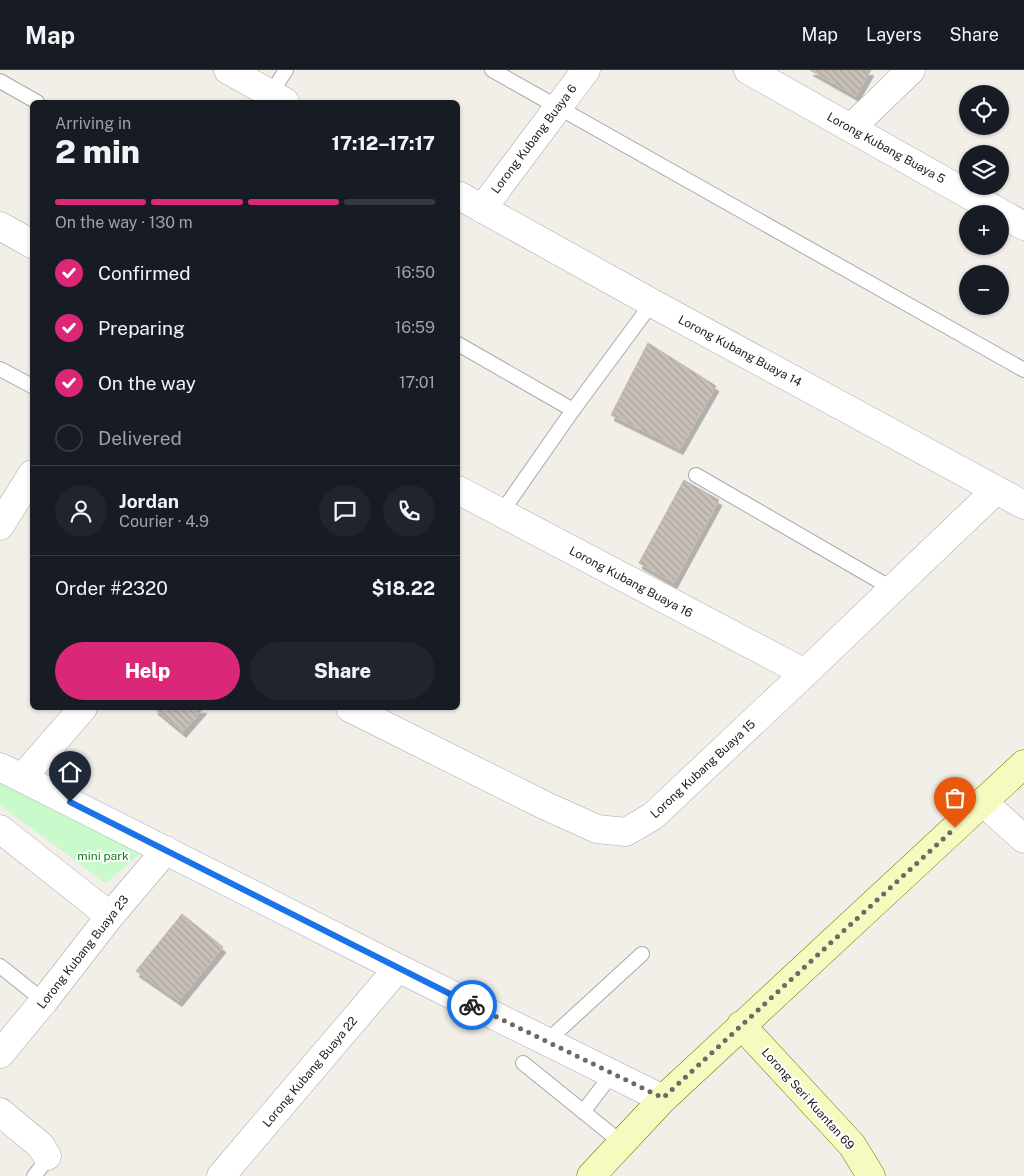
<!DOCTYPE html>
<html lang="en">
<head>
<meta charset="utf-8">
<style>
  body { margin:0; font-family:"Public Sans",sans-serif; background:#20242c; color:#f1f3f6; height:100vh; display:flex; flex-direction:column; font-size:19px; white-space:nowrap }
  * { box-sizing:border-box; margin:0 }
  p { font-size:16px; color:#9ea1a6 }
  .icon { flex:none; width:28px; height:28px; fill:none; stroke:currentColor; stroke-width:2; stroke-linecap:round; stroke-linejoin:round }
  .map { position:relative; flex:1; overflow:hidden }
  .panel { position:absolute; left:30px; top:30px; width:430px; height:610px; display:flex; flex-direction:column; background:#171b24; border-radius:8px; box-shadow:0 1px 4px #0004 }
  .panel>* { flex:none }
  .controls { position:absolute; left:959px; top:15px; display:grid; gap:10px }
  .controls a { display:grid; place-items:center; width:50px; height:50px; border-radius:50%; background:#171b24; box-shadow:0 1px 4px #0004; font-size:25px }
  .pin { position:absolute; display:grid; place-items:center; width:42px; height:42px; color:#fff; margin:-51px -21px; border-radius:50% 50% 50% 0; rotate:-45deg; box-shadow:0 0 5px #0007 }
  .pin .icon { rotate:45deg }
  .courier { position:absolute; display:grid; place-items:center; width:50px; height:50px; margin:-25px; border:4px solid #1a73e8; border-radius:50%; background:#fff; color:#222; box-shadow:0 1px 6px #0007 }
  .head em { font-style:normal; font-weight:800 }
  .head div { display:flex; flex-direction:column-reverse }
  .head { display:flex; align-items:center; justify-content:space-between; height:85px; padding:0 25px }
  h1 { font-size:32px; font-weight:800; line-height:38px }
  .bar { display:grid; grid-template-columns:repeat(4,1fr); gap:8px 5px; align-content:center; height:60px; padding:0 25px }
  .bar i { height:6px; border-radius:4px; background:#363941 }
  .bar .on { background:#db2777 }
  .bar p { grid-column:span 4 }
  .line { display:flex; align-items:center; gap:12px; padding:0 25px; border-top:1px solid #363941 }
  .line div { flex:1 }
  .round { display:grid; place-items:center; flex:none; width:52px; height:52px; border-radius:26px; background:#20242c }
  ol { padding:0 25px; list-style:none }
  li { display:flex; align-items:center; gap:15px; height:55px }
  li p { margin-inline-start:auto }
  li .icon { padding:5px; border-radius:50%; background:#db2777; color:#fff; stroke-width:4 }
  li:last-child { color:#9ea1a6 }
  li i { width:28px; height:28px; border:2px solid #363941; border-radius:50% }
  .button { display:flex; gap:10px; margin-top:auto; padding:10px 25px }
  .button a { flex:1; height:58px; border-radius:30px; background:#db2777; color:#fff; font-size:20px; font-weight:800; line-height:58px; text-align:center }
  .button a+a { background:#20242c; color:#f1f3f6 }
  header { display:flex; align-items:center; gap:30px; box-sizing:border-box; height:70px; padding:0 25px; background:#171b24; border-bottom:1px solid #363941 }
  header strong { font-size:24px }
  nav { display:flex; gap:28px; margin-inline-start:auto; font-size:18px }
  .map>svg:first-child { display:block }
  .park { fill:#c8facc }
  .building { fill:url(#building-back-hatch); stroke:#c4b6ab; filter:url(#shadow) }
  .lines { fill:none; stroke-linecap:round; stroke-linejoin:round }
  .lane-casing { stroke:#a9a9a9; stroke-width:16 }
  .street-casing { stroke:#a9a9a9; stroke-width:29 }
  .secondary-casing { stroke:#707d05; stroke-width:29 }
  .lane { stroke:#fff; stroke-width:14 }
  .street { stroke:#fff; stroke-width:28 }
  .secondary { stroke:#f7fabf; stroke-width:28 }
  .done { stroke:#6b6a68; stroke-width:5; stroke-dasharray:0 9 }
  .route { stroke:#1a73e8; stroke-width:6 }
  .labels { text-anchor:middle; stroke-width:4; stroke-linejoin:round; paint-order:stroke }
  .street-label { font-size:12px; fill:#222; stroke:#fff }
  .park-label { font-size:12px; fill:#0c8416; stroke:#fff }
</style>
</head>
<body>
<header>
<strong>Map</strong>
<nav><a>Map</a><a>Layers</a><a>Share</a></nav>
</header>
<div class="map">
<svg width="1024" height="1106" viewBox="0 0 1024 1106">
  <defs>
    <pattern id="building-back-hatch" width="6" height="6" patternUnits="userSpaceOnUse" patternTransform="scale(1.25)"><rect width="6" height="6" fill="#c7bfb8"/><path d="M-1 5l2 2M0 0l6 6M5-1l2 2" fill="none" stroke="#aba49e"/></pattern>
    <filter id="shadow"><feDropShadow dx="3" dy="5.5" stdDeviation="0" flood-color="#0004"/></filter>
  </defs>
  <rect width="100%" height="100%" fill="#f2efe9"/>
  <path class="park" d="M0,712L142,782L106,813L0,735Z"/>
  <g class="building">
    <path d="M810,0H871L856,26Z"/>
    <path d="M648,273L716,316L680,379L611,345Z"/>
    <path d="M684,410L719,430L674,513L639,493Z"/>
    <path d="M154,638H204L183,662Z"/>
    <path d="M182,844L223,877L179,931L136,901Z"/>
  </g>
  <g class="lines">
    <g class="lane-casing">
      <g id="lane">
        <path d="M492,0L1024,300"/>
        <path d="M0,11L37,32"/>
        <path d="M270,25L286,0"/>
        <path d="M458,274L573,340"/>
        <path d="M0,299L32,316"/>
        <path d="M696,405L893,519"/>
        <path d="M501,443L573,340L652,233"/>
        <path d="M0,896L44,931"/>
        <path d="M546,972L642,884"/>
        <path d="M523,993L622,1073"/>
        <path d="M583,1042L612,1004"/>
        <path d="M34,1106L42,1096L47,1086"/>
      </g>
    </g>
    <g class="street-casing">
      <g id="street">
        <path d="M228,0L285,32"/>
        <path d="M748,0L1024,156"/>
        <path d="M851,58L911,0"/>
        <path d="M458,125L652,233L1024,435"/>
        <path d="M482,139L586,0"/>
        <path d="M0,156L32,174"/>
        <path d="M458,420L805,603"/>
        <path d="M0,456L32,404"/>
        <path d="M350,638L546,736L597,759L626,762L653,746L805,603L996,420"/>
        <path d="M0,697L398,898L663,1029"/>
        <path d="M22,708L83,638"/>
        <path d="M983,732L1024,769"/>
        <path d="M0,759L110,846"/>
        <path d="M0,984L44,931L110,846L166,780"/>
        <path d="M0,1042L40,1075L47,1086"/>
        <path d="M221,1106L398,898"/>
      </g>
    </g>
    <g class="secondary-casing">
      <g id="secondary">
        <path d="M741,955L852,1075L871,1106"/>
        <path d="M591,1106L663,1029L1024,694"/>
      </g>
    </g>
    <use href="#lane" class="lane"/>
    <use href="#street" class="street"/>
    <use href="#secondary" class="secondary"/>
  </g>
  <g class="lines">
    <path class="done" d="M472,935L663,1028L955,758"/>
    <path class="route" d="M70,732L472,935"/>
  </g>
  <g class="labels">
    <g class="street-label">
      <text transform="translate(534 69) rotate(-53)" y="4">Lorong Kubang Buaya 6</text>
      <text transform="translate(886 78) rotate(29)" y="4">Lorong Kubang Buaya 5</text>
      <text transform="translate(740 281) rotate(28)" y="4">Lorong Kubang Buaya 14</text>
      <text transform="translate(631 512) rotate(28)" y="4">Lorong Kubang Buaya 16</text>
      <text transform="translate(703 699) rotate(-43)" y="4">Lorong Kubang Buaya 15</text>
      <text transform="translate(83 882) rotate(-52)" y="4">Lorong Kubang Buaya 23</text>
      <text transform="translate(310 1002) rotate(-50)" y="4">Lorong Kubang Buaya 22</text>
      <text transform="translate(808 1029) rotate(48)" y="4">Lorong Seri Kuantan 69</text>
    </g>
    <g class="park-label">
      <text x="103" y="790">mini park</text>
    </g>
  </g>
</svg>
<div class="controls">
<a><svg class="icon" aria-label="locate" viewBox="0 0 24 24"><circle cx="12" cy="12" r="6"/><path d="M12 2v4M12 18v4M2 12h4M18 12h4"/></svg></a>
<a><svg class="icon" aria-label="layers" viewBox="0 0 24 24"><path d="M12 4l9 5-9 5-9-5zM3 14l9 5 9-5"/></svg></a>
<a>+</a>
<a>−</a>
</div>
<div class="pin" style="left:955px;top:758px;background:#ea580c"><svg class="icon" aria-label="bag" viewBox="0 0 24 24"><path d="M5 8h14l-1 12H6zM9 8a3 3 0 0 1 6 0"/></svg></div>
<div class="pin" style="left:70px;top:732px;background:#1f2937"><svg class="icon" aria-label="home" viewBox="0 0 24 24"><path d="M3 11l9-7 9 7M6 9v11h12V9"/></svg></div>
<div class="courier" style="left:472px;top:935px"><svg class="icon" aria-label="bike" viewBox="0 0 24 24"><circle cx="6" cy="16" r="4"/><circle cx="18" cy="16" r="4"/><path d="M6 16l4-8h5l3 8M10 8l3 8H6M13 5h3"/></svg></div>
<section class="panel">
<div class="head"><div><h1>2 min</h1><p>Arriving in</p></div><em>17:12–17:17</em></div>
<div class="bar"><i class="on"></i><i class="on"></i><i class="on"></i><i></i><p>On the way · 130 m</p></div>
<ol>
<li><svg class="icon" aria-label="check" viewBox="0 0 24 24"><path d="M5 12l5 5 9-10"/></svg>Confirmed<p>16:50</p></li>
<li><svg class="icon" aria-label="check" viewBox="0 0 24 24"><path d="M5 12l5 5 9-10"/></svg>Preparing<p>16:59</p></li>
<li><svg class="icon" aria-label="check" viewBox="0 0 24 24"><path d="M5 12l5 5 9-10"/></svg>On the way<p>17:01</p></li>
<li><i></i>Delivered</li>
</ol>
<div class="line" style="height:90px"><a class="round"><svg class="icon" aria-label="person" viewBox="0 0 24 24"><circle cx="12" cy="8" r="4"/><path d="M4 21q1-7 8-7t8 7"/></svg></a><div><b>Jordan</b><p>Courier · 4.9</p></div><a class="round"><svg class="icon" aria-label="chat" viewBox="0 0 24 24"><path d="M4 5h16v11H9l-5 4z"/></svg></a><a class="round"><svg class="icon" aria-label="phone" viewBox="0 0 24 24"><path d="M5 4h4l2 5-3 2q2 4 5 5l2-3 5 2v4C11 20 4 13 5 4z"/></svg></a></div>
<div class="line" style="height:65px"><div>Order #2320</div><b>$18.22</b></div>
<div class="button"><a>Help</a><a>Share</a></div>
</section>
</div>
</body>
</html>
